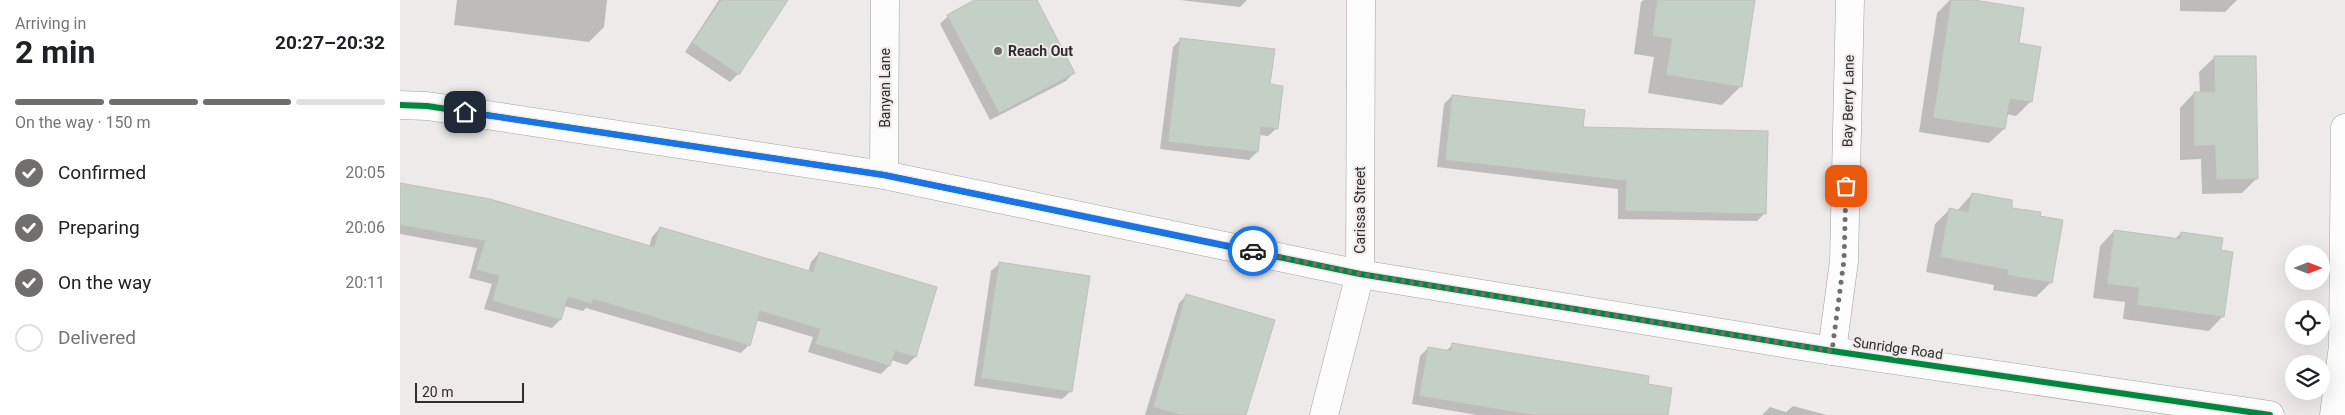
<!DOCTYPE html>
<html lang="en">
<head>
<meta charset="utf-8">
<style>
  body { margin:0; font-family:Roboto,sans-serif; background:#f6f6f6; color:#202124; height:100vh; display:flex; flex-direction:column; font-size:19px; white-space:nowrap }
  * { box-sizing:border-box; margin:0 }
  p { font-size:16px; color:#757577 }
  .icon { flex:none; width:28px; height:28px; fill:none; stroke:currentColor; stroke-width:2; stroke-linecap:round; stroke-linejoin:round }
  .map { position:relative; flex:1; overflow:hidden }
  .details { display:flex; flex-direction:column; background:#fff; width:400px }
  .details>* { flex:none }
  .needle { width:32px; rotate:90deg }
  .fabs { position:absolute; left:1885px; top:245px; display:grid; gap:10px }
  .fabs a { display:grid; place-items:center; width:45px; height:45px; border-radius:50%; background:#fff; box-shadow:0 5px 20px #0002; font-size:25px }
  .scale { position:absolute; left:15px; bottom:12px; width:109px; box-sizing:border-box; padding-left:5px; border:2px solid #2e2c2c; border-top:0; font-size:14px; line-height:18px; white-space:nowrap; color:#2e2c2c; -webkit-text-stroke:4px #efe9e9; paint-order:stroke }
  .pin { position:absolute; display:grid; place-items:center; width:42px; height:42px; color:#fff; margin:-21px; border-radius:10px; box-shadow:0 2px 8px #0006 }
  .courier { position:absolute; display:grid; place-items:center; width:50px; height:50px; margin:-25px; border:4px solid #1a73e8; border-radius:50%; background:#fff; color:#222; box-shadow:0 1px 6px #0007 }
  .overview em { font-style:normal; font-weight:700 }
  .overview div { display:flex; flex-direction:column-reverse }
  .overview { display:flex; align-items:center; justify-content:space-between; height:85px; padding:0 15px }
  h1 { font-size:32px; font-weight:700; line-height:38px }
  .bar { display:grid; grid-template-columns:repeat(4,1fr); gap:8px 5px; align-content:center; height:60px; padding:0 15px }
  .bar i { height:6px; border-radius:4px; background:#e0e0e0 }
  .bar .active { background:#716e6e }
  .bar p { grid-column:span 4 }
  ol { padding:0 15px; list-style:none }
  li { display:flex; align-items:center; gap:15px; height:55px }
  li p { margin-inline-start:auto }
  li .icon { padding:5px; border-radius:50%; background:#716e6e; color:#fff; stroke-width:4 }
  li:last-child { color:#757577 }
  li i { width:28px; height:28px; border:2px solid #e0e0e0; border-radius:50% }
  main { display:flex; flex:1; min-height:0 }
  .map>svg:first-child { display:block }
  .shadow { fill:#0003 }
  .building { fill:#c4d0c6; stroke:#c0bfbe }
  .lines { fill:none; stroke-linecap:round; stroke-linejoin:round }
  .minor-casing { stroke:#a4a1a1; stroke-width:29 }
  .minor { stroke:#fcfcfc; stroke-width:28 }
  .cycleway-casing { stroke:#efe9e9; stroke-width:9 }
  .cycleway { stroke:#00873e; stroke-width:6 }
  .done { stroke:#716e6e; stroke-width:5; stroke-dasharray:0 9 }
  .route { stroke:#1a73e8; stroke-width:6 }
  .poi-dot { fill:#716e6e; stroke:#efe9e9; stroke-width:2 }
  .labels { text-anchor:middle; stroke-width:4; stroke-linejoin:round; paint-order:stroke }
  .poi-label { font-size:14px; font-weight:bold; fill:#2e2c2c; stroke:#efe9e9; text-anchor:start }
  .street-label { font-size:14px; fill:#2e2c2c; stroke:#efe9e9 }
</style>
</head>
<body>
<main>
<section class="details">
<div class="overview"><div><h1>2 min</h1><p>Arriving in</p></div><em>20:27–20:32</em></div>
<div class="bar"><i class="active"></i><i class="active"></i><i class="active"></i><i></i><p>On the way · 150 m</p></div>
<ol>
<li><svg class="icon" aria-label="check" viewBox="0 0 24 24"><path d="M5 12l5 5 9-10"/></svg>Confirmed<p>20:05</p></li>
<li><svg class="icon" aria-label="check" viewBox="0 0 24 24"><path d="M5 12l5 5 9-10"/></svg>Preparing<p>20:06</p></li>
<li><svg class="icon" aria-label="check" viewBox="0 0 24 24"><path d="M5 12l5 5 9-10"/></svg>On the way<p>20:11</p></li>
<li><i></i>Delivered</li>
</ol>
</section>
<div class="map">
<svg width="1945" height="415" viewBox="0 0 1945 415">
  <rect width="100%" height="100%" fill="#eeeaea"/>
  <g class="shadow">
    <path d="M57,0H207L204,27L189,42L54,25Z"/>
    <path d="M319,0H387L338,74L330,82L285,52Z"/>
    <path d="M577,0H636L674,72L666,81L590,120L540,24L548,16Z"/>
    <path d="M780,0H847L840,7Z"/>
    <path d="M1244,0H1354L1341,86L1322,105L1248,93L1254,57L1234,54L1241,2Z"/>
    <path d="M1550,0H1566L1617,44L1631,101L1616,116L1606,114L1604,129L1589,143L1519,132L1537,13Z"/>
    <path d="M1780,0H1837L1825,12L1780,11Z"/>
    <path d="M781,39L869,85L877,128L868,136L859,135L857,152L849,160L760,149L773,47Z"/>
    <path d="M1814,58L1857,178L1842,193L1802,194L1801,159L1780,160V108L1794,93H1800L1799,72Z"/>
    <path d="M1052,96L1365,213L1357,221L1218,219V189L1037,167L1044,104Z"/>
    <path d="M0,184L249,247L252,237L260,228L408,272L411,262L419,253L515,357L507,365L491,360L489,366L481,374L408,352L413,337L356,320L349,345L341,353L186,308L183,311L164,306L160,320L152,328L84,309L92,284L69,278L77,248L0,234Z"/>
    <path d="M1572,194L1611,210L1650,283L1636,297L1593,290L1594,285L1526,272L1535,224L1549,210L1557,211Z"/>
    <path d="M1714,231L1775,239L1781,233L1820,251L1823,316L1809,331L1723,319L1725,302L1693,298L1700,246Z"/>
    <path d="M600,263L671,391L662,399L574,386L591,271Z"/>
    <path d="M787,295L845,415H745L779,303Z"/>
    <path d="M1053,344L1246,385L1267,415H1077L1012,404L1020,356L1028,348L1046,351Z"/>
    <path d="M1393,406L1427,415H1362L1370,407L1386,412Z"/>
  </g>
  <g class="building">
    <path d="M321,0H388L339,75L292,43Z"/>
    <path d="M574,0H637L675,73L599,113L547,15Z"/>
    <path d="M1257,0H1355L1342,87L1266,75L1272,39L1252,36Z"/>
    <path d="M1551,0H1574L1624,8L1619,43L1641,47L1632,102L1610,99L1605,129L1533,118Z"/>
    <path d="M780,38L875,49L870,84L883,86L878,129L861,127L858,152L768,142Z"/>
    <path d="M1814,56H1856L1858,179L1816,180L1815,145L1794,146V92H1815Z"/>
    <path d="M1052,95L1185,110L1183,127L1368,131L1366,214L1225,211L1226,181L1045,160Z"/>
    <path d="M0,183L90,199L254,247L260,227L413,272L419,252L537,287L516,357L495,351L490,366L415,344L420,329L360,311L350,346L193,299L192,304L168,297L161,320L92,301L99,276L76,270L85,241L0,225Z"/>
    <path d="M1572,193L1612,200V208L1641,212L1640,216L1663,220L1652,283L1607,275L1608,270L1540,257L1549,208L1568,212Z"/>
    <path d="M1714,230L1780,239L1781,232L1823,238L1821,250L1833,252L1824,317L1737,305L1739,288L1707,284Z"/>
    <path d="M599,262L690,276L672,392L581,378Z"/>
    <path d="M786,294L875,320L846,415H780L753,407Z"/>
    <path d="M1052,343L1249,376L1248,384L1272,388L1268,415H1132L1019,396L1028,347L1051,351Z"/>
  </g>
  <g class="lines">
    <g class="minor-casing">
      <g id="minor">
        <path d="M0,105L27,106L484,175L960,274L1432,351L1870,415"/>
        <path d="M484,175L485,0"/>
        <path d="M1432,351L1444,261L1450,0"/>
        <path d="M924,415L960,274L961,0"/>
        <path d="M1934,415L1943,346L1945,128"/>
      </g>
    </g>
    <use href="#minor" class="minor"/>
    <g class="cycleway-casing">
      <path id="cycleway" d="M0,105L27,106L484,175L960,274L1432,351L1870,415"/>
    </g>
    <use href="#cycleway" class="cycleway"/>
  </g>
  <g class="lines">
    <path class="done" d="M853,251L960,274L1432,351L1444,260L1446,186"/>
    <path class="route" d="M65,112L484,175L853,251"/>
  </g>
  <circle class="poi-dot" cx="598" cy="51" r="5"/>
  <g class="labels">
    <g class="poi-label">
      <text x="608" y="56">Reach Out</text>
    </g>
    <g class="street-label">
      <text transform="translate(485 88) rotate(-90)" y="5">Banyan Lane</text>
      <text transform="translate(1448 101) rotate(-89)" y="5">Bay Berry Lane</text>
      <text transform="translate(960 210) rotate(-90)" y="5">Carissa Street</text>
      <text transform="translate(1498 348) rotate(8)" y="5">Sunridge Road</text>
    </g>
  </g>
</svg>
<div class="fabs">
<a><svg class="needle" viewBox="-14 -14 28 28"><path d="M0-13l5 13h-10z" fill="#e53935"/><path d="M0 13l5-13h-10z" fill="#757577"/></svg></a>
<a><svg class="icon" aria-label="locate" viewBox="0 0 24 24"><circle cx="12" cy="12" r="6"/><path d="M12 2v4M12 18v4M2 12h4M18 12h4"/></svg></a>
<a><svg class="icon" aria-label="layers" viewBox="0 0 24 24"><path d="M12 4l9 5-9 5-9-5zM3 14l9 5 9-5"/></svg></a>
</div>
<div class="scale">20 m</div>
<div class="pin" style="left:1446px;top:186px;background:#ea580c"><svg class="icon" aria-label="bag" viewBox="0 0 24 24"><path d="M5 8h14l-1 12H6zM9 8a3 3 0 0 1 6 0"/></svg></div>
<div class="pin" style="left:65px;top:112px;background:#1f2937"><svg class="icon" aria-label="home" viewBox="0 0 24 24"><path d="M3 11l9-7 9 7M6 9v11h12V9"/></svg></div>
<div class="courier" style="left:853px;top:251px"><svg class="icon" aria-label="car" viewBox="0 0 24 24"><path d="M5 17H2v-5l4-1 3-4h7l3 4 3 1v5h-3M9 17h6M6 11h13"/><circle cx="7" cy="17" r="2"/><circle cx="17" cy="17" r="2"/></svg></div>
</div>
</main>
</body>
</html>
